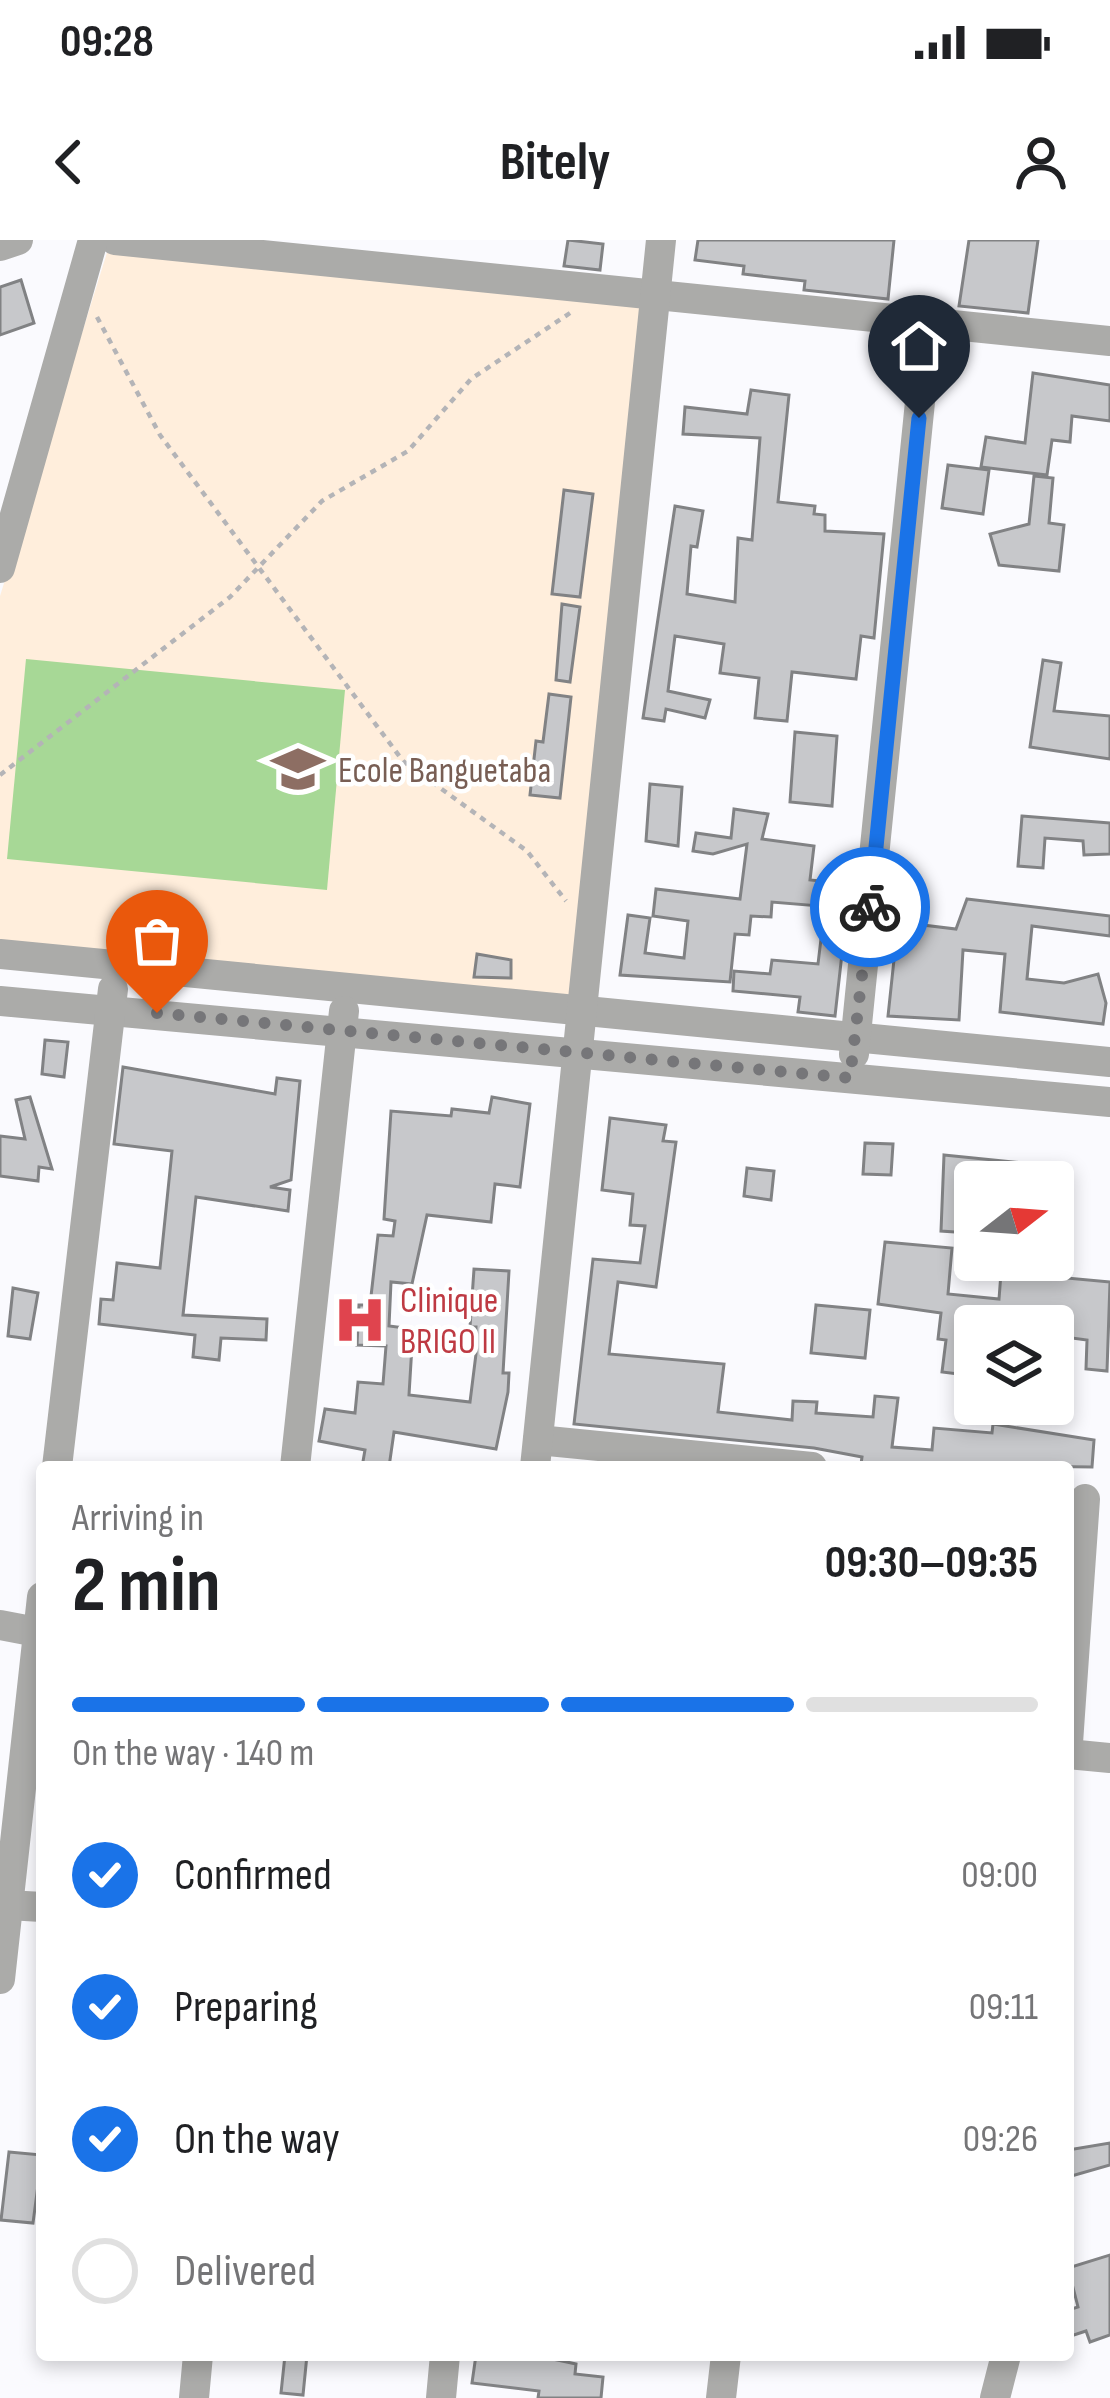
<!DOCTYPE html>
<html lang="en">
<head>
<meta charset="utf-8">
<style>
  body { margin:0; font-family:"Sofia Sans Condensed",sans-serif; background:#f2f2f2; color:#202124; height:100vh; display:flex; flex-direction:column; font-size:45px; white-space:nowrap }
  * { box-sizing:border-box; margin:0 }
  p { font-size:39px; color:#757577 }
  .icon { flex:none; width:66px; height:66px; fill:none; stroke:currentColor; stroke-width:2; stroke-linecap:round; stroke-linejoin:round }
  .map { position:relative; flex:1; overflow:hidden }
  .details { position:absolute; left:36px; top:1221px; width:1038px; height:900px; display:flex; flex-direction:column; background:#fff; border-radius:12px; box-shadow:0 6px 18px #0003 }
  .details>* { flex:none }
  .needle { width:78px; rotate:73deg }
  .controls { position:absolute; left:954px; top:921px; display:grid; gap:24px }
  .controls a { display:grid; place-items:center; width:120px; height:120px; border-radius:12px; background:#fff; box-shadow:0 6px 18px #0003; font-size:60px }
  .pin { position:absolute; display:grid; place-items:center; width:102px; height:102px; color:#fff; margin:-123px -51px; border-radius:50% 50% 50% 0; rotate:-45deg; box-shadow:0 0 12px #0007 }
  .pin .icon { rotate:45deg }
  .courier { position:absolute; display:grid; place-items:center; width:120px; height:120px; margin:-60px; border:9px solid #1a73e8; border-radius:50%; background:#fff; color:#222; box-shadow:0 3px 15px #0007 }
  .overview em { font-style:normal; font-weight:700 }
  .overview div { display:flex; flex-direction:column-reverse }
  .overview { display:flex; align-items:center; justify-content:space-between; height:204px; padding:0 36px }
  h1 { font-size:78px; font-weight:700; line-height:90px }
  .bar { display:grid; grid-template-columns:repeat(4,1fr); gap:18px 12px; align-content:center; height:144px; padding:0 36px }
  .bar i { height:15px; border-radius:9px; background:#e0e0e0 }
  .bar .selected { background:#1a73e8 }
  .bar p { grid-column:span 4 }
  ol { padding:0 36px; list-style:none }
  li { display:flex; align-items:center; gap:36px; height:132px }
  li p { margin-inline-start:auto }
  li .icon { padding:12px; border-radius:50%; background:#1a73e8; color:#fff; stroke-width:4 }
  li:last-child { color:#757577 }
  li i { width:66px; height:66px; border:6px solid #e0e0e0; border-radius:50% }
  .status { display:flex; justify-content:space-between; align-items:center; height:84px; padding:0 60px; background:#fff; direction:ltr }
  .status svg { height:33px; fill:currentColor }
  header { display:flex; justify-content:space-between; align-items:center; height:156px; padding:0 36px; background:#fff; font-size:54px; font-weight:700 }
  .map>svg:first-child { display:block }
  .education { fill:#ffeedc }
  .green { fill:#a7d896 }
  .building { fill:#c7c8cb; stroke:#818284; stroke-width:3 }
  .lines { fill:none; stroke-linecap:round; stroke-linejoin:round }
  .path { stroke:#b4b4b7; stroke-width:4.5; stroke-dasharray:6 6; stroke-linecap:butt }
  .minor { stroke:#ababa9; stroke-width:30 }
  .done { stroke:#767679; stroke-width:12; stroke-dasharray:0 21.6 }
  .route { stroke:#1a73e8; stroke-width:15 }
  .labels { text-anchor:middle; stroke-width:9; stroke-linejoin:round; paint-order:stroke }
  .education-label { font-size:36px; fill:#785e54; stroke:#fff; text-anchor:start }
  .health-label { font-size:36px; fill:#be3a42; stroke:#fff; text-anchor:start }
</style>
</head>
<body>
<div class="status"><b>09:28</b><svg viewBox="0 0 49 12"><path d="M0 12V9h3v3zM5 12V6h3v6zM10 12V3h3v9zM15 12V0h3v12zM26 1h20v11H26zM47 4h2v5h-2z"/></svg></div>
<header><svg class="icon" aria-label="back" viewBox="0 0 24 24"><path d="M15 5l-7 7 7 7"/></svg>Bitely<svg class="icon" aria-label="person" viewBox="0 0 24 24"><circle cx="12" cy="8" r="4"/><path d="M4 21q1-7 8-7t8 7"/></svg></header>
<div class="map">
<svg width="1110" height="2158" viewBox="0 0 1110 2158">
  <rect width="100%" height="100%" fill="#fafafe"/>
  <path class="education" d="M110,3L647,65L571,755L0,702V356Z"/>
  <path class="green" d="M26,419L345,450L327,650L7,619Z"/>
  <g class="building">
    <path d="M568,0L603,4L600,30L564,26Z"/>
    <path d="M698,0H894L888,59L804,50L805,41L743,34L744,26L695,20Z"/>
    <path d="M969,0H1038L1028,73L959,66Z"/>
    <path d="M21,40L34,83L0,95V47Z"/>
    <path d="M1033,133L1110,145V181L1072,176L1070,202L1052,200L1047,235L981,227L986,197L1025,203Z"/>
    <path d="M751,150L789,155L778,262L815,266L814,274L825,275V291L884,294L874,398L861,396L856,439L792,432L787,481L755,478L759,438L720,433L724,404L675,396L668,451L710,460L705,478L666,469L664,481L643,478L675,266L703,271L697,307L691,306L687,354L735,362L738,298L752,300L760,198L683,194L685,167L747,174Z"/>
    <path d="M948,225L989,230L983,274L942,268Z"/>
    <path d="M1034,236L1053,238L1049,283L1064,285L1059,331L999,325L990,294L1029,284Z"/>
    <path d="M564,250L593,254L580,357L552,354Z"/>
    <path d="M562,364L580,367L570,442L556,440Z"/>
    <path d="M1043,420L1061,423L1054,471L1110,476V519L1030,507Z"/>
    <path d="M549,454L571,457L560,558L530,555L536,501L543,502Z"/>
    <path d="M795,492L837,496L832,566L790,562Z"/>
    <path d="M650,544L682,547L678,606L646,601Z"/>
    <path d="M734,569L768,574L762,599L814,606L810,640L821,641L819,666L772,662L771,677L751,676L749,695L735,694L730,742L620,735L628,675L650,678L645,713L684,718L688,681L653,676L656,649L740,659L747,604L713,614L693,611L696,593L731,598Z"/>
    <path d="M1022,576L1110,583V614L1084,615L1083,601L1045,598L1043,628L1018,626Z"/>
    <path d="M967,659L1110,676V696L1032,686L1027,739L1064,743L1098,734L1106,763L1103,784L1000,772L1005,714L963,710L959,780L888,776L898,682L956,689Z"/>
    <path d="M825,666L847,669L835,776L798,772L800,757L733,751L734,731L770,734L772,720L818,724Z"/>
    <path d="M477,714L511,720V738L474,737Z"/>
    <path d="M45,800L68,802L64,837L42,834Z"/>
    <path d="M123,827L275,854L277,838L300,841L291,940L270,947L290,950L288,971L196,957L183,1075L267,1079L266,1100L221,1098L219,1120L193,1117L195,1095L99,1084L101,1059L113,1060L117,1023L160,1028L172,911L114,904Z"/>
    <path d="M30,857L52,929L39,927L38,941L0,936V896L25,899L16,860Z"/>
    <path d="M492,857L530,864L520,947L495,944L491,982L427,975L412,1044L391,1042L389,1086L413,1089L409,1155L470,1162L476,1114V1087H470L474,1029L509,1031L503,1133H509L508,1152L496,1209L394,1192L389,1227H362L365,1210L319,1201L325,1169L355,1173L358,1142L383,1144L386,1106L357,1105L359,1065H370L378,995L393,996L395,981L384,979L391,871L451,876L452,869L489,873Z"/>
    <path d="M610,878L666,885L663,901L676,902L656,1047L618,1042L609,1114L724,1124L718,1172L792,1180L793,1161L817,1162L816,1173L873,1177L875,1156L898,1158L892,1207L932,1210L934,1188L992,1193L993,1184L1094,1200L1092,1227L861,1224L862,1217L814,1208L574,1184L593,1019L640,1023L645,986L630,985L633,954L602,950Z"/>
    <path d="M865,903L893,904L891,935L863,934Z"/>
    <path d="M944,915L1034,924L1032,942L974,940L969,993L941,991Z"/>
    <path d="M747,928L774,931L771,960L744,956Z"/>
    <path d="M885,1002L952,1008L948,1054L999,1059L1002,1020H1025L1023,1034L1110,1042L1107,1131L1086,1129L1087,1100L1057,1096L1059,1079L1019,1075V1081L1004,1079L1003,1086H975V1136L942,1132L946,1100L938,1099L941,1073L878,1064Z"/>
    <path d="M13,1048L38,1053L30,1099L8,1096Z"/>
    <path d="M816,1065L870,1070L865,1118L811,1113Z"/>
    <path d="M1110,1903V1925L1068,1937V1910Z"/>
    <path d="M9,1912L42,1915L33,1983L1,1980Z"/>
    <path d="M1110,2015V2095L1090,2102L1086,2091L1068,2097V2070L1078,2067L1068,2028Z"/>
    <path d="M285,2115H307L303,2155L281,2153Z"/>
    <path d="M476,2115H534L576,2124L575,2134L603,2137L601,2158H538L539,2151L472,2143Z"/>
  </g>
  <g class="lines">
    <g class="path">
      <path d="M97,77L160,195L403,521L527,611L566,661"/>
      <path d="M0,535L230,357L322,261L408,211L471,139L570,73"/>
    </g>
    <g class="minor">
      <path d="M115,0L1110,101"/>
      <path d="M0,6L18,0"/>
      <path d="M0,328L93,0"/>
      <path d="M0,714L1110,822"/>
      <path d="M0,761L1110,862"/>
      <path d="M854,814L928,83"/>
      <path d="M538,1200L812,1227"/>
      <path d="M57,1227L113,749"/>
      <path d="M295,1227L344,771"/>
      <path d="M535,1227L661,0"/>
      <path d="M0,1385L42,1393"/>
      <path d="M1068,1503L1085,1259"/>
      <path d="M1068,1514L1110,1518"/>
      <path d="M8,1665L42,1667"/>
      <path d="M0,1739L42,1357"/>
      <path d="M194,2158L198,2115"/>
      <path d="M441,2158L445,2115"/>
      <path d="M721,2158L726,2115"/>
      <path d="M995,2158L1006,2115"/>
    </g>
  </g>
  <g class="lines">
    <path class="done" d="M157,773L850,838L870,667"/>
    <path class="route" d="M870,667L919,178"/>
  </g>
  <defs>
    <g id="school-bare" transform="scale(4.14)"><path d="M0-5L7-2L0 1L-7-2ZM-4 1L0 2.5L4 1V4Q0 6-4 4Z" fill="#8d6e63" stroke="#fff" stroke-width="2.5" paint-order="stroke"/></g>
    <g id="hospital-bare" transform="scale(4.14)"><path d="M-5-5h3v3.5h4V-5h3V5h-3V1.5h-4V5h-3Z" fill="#e0444e" stroke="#fff" stroke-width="2.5" paint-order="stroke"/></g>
  </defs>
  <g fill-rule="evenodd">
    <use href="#school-bare" x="298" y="529"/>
    <use href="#hospital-bare" x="360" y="1080"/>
  </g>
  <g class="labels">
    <g class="education-label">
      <text x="338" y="542">Ecole Banguetaba</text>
    </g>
    <g class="health-label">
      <text x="400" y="1072">Clinique<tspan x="400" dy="41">BRIGO II</tspan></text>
    </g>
  </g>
</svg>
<div class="controls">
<a><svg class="needle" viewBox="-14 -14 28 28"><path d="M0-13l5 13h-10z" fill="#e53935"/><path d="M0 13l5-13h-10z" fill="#757577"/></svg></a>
<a><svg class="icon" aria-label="layers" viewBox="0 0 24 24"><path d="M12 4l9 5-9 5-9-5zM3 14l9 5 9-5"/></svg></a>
</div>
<div class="pin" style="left:157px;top:773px;background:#ea580c"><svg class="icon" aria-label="bag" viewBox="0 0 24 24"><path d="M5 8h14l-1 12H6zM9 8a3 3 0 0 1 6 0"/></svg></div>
<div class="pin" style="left:919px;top:178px;background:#1f2937"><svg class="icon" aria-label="home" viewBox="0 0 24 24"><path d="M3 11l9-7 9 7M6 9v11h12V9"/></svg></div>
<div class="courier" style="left:870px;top:667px"><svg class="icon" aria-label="bike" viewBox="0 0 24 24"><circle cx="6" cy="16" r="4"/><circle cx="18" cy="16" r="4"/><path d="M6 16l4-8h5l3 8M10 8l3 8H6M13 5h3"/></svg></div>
<section class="details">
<div class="overview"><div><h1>2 min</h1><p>Arriving in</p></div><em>09:30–09:35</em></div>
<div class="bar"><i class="selected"></i><i class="selected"></i><i class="selected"></i><i></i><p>On the way · 140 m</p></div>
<ol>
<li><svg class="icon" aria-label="check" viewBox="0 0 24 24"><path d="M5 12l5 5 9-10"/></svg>Confirmed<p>09:00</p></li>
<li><svg class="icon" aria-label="check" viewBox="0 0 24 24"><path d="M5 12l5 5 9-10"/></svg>Preparing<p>09:11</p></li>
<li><svg class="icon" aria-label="check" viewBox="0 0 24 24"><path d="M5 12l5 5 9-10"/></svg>On the way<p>09:26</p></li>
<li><i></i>Delivered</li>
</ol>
</section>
</div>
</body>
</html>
